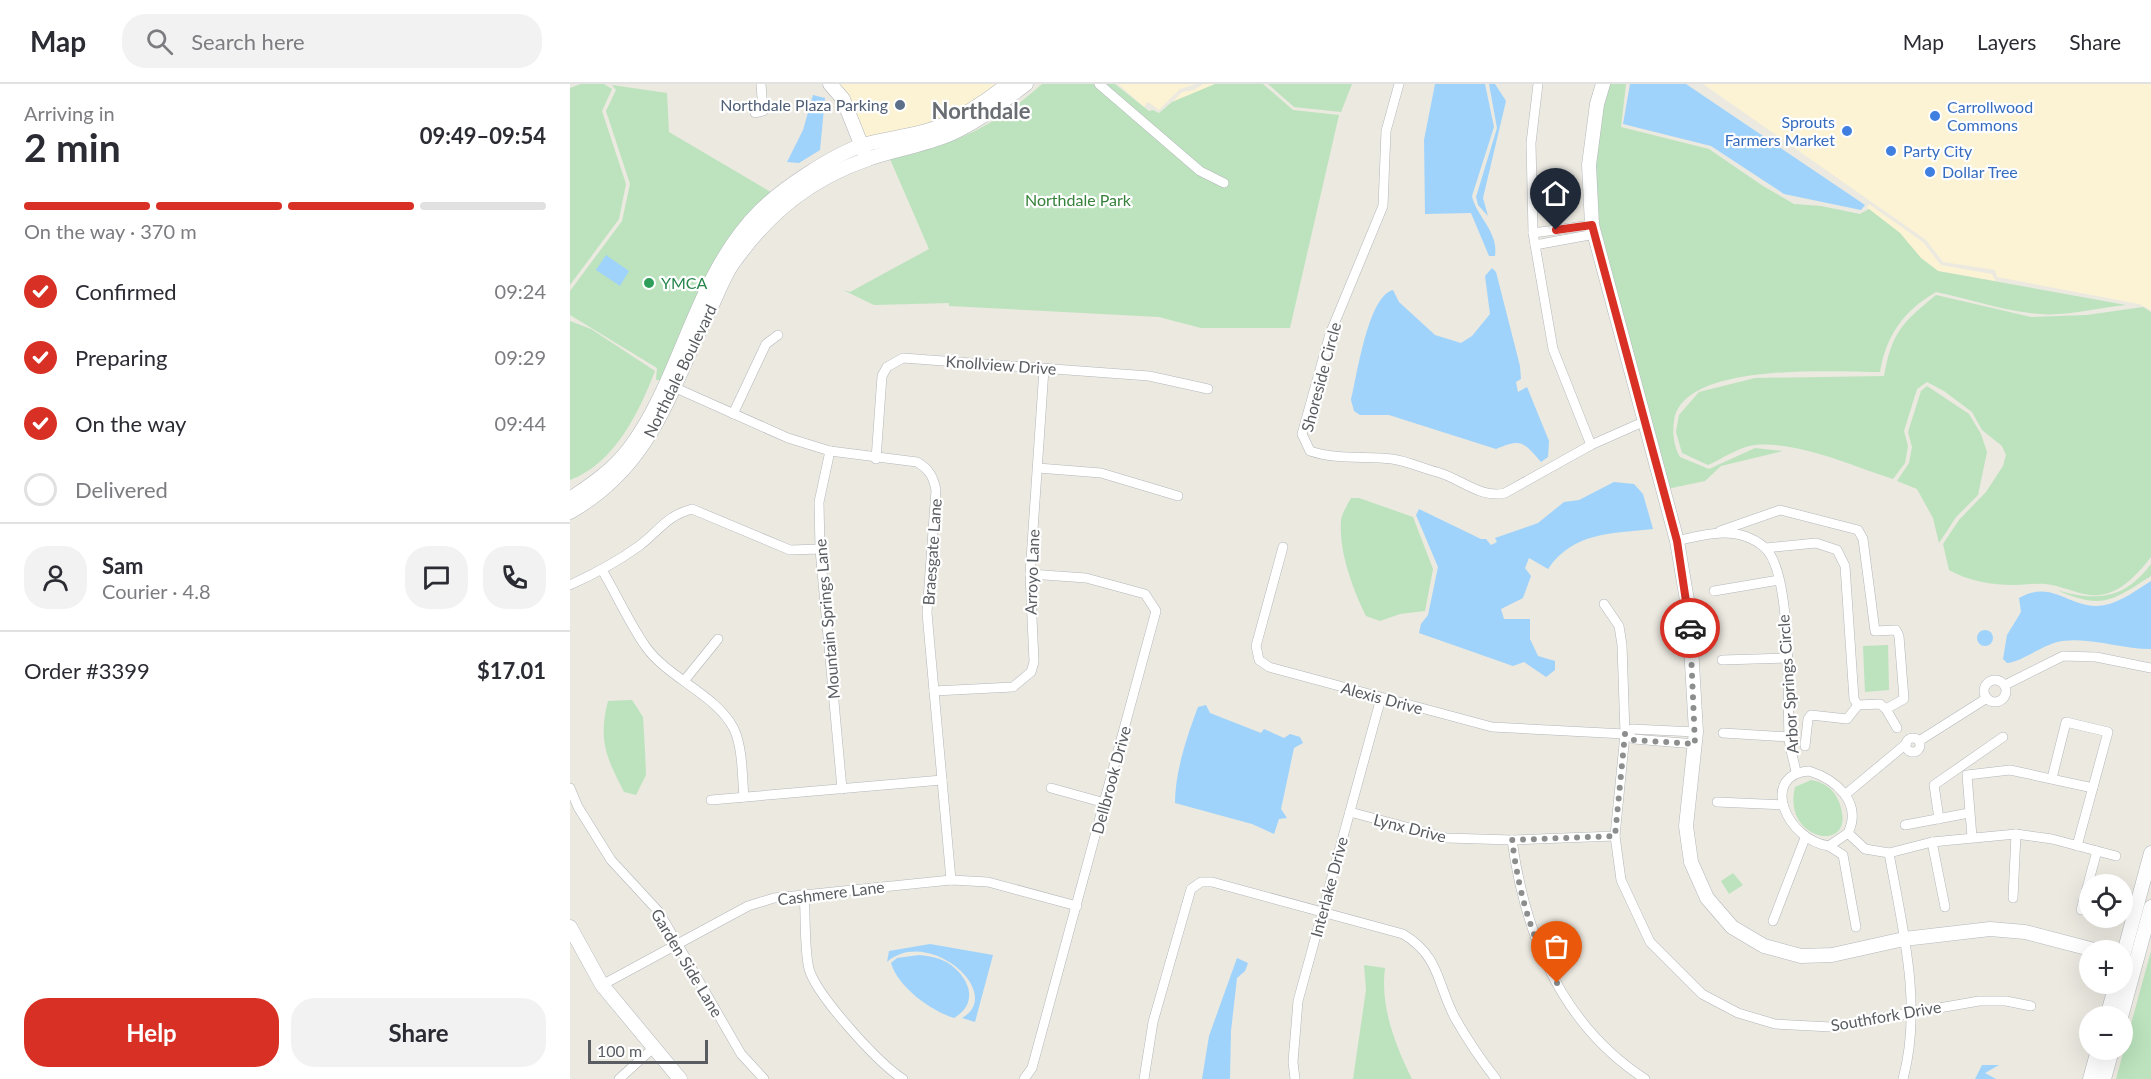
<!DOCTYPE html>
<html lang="en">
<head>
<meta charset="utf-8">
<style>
  body { margin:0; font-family:Lato,sans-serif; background:#f2f2f3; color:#2b2b33; height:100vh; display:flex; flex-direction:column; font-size:22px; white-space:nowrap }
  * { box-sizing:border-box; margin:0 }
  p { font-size:20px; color:#7c7c81 }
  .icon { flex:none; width:33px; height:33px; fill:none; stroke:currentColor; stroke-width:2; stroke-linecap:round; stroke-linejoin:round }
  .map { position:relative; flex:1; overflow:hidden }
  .panel { display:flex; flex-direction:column; background:#fff; width:570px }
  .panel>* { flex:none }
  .controls { position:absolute; left:1509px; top:790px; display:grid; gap:12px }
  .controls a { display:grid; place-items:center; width:54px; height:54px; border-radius:50%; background:#fff; box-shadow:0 6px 24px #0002; font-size:30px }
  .scale { position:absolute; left:18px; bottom:15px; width:120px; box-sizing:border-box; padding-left:6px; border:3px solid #595c60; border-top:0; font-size:16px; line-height:21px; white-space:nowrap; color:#595c60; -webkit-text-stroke:4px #fff; paint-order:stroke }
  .pin { position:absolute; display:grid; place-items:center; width:51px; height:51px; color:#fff; margin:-62px -26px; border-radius:50% 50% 50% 0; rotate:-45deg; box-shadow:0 0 6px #0007 }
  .pin .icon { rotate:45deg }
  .courier { position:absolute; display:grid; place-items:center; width:60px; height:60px; margin:-30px; border:4px solid #d93025; border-radius:50%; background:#fff; color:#222; box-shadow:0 2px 8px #0007 }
  .headline em { font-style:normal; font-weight:700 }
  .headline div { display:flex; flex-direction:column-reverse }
  .headline { display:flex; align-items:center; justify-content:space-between; height:102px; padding:0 24px }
  h1 { font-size:39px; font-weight:700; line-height:45px }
  .bar { display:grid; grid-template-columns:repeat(4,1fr); gap:9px 6px; align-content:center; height:72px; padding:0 24px }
  .bar i { height:8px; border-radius:4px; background:#e1e1e2 }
  .bar .selected { background:#d93025 }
  .bar p { grid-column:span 4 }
  .line { display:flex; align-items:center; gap:15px; padding:0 24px; border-top:2px solid #e1e1e2 }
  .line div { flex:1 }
  .round { display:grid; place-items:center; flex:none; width:63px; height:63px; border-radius:24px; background:#f2f2f3 }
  ol { padding:0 24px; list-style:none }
  li { display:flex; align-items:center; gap:18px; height:66px }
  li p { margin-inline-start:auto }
  li .icon { padding:6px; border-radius:50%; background:#d93025; color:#fff; stroke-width:4 }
  li:last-child { color:#7c7c81 }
  li i { width:33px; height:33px; border:3px solid #e1e1e2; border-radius:50% }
  .action { display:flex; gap:12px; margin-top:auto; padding:12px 24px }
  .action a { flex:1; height:69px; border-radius:24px; background:#d93025; color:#fff; font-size:24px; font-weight:700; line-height:69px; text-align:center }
  .action a+a { background:#f2f2f3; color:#2b2b33 }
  header { display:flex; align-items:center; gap:36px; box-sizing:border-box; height:84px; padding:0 30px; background:#fff; border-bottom:2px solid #e1e1e2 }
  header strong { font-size:28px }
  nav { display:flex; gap:33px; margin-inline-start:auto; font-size:21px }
  .search { width:420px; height:54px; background:#f2f2f3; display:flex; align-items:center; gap:15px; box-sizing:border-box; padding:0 21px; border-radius:24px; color:#7c7c81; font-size:22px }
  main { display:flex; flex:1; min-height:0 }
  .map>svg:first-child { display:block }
  .commercial { fill:#fcf3d4 }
  .green { fill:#bce3bd }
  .water { fill:#9fd3fc }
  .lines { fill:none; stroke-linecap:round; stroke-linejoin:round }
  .street-casing { stroke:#b3b6ba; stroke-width:10 }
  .secondary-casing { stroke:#b4b7bc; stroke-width:15 }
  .street { stroke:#fff; stroke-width:9 }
  .secondary { stroke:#fff; stroke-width:14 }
  .done { stroke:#8c8d8d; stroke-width:6; stroke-dasharray:0 10.8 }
  .route { stroke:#d93025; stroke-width:8 }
  .service-dot { fill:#5c6f8a; stroke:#fff; stroke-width:2 }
  .shop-dot { fill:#3f7fe0; stroke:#fff; stroke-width:2 }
  .leisure-dot { fill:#2e9e5b; stroke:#fff; stroke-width:2 }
  .labels { text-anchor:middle; stroke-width:4.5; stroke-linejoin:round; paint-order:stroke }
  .service-label { font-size:16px; fill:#4e5e75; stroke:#fff; text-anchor:end }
  .shop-label { font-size:16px; fill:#366cbe; stroke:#fff; text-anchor:start }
  .park-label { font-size:16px; fill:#36823a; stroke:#fff }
  .leisure-label { font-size:16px; fill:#27864d; stroke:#fff; text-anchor:start }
  .street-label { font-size:16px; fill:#595c60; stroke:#fff }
  .district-label { font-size:22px; font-weight:bold; fill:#6a6e72; stroke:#fff }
</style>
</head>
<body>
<header>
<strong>Map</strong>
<div class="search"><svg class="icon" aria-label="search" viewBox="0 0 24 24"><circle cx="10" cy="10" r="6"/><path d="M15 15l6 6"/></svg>Search here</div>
<nav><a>Map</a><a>Layers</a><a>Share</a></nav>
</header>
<main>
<section class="panel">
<div class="headline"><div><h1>2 min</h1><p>Arriving in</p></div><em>09:49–09:54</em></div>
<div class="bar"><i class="selected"></i><i class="selected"></i><i class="selected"></i><i></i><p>On the way · 370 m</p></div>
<ol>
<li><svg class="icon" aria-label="check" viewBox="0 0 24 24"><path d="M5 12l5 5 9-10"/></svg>Confirmed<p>09:24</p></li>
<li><svg class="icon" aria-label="check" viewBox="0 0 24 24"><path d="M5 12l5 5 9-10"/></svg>Preparing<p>09:29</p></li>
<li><svg class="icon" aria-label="check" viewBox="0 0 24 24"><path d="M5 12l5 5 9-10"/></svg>On the way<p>09:44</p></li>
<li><i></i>Delivered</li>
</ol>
<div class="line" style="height:108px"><a class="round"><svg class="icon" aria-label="person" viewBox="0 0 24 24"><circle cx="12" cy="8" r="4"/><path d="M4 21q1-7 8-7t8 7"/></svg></a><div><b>Sam</b><p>Courier · 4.8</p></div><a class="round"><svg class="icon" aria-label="chat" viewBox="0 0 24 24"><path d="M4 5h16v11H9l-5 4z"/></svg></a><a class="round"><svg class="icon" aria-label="phone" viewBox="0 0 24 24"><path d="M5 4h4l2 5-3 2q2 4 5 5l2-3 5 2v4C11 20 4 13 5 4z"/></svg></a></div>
<div class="line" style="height:78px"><div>Order #3399</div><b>$17.01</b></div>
<div class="action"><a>Help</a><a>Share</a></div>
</section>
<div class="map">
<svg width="1581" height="995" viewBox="0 0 1581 995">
  <rect width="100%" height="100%" fill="#ebe9e0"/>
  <g class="commercial">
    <path d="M266,0H431L375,35L297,56Z"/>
    <path d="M548,0H626L610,5L589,26L578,18L574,23Z"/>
    <path d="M633,0H645L602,18L612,8L624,6Z"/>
    <path d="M1133,0H1581V226L1569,220L1427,193L1425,186L1373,178L1356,156Z"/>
    <path d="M1299,120L1353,158L1371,181L1422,190L1426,197L1460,203L1368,187L1351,174L1330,149L1297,124Z"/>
  </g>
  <g class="green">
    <path d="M11,0H34L42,5L32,27L56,100L49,135L0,201V4Z"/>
    <path d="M472,0H545L579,27L583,26L589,29L602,18L645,0H693L723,26L769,31L720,244H631L589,233L379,222V219L304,221L273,206L280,208L359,165L320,75C382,61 423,44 472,0Z"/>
    <path d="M698,0H782L771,28L724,23Z"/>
    <path d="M1038,0H1056L1051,43L1139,65L1193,102L1224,120L1251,122L1290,130L1299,125L1330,149L1351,174L1368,187L1556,221C1525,224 1492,234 1460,229C1428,225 1396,214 1366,208C1333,227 1316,252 1310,288C1265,288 1112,277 1104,337C1102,349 1104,363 1110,373L1139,385L1185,364L1213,367L1151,382L1135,397L1097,405L1027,141L1024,81L1031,21Z"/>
    <path d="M42,1L97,9L99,48L204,110L91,296H86L87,284L0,231V207L52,137L60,100L36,27L46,6Z"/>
    <path d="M1366,211L1461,233L1517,231L1573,223L1581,228V473C1570,487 1554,506 1535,510C1517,515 1499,504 1482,501C1469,498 1458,501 1445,501C1422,501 1398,497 1379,486L1373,460L1389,436L1416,408L1433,382L1436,371L1432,362L1412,346L1402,328L1374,307L1357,298L1347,305L1334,347L1338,362L1335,379L1323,395C1282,382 1228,357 1185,361C1170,362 1152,375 1138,381L1112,369L1106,348L1109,331L1129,308L1185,294L1314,292C1322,248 1332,239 1366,211Z"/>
    <path d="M0,237L21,245L85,287C69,328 45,379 0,396Z"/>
    <path d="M1357,302L1399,330L1411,350L1417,368L1408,411L1386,433L1369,459L1363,434L1347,405L1327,397L1339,379L1342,363L1338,348L1351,307Z"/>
    <path d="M781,414H789L843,433L863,485L855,527L830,530L810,537L796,532C782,503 769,468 771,436C772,429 778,420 781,414Z"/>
    <path d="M1581,480V492C1542,517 1532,526 1487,506C1527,518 1555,515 1581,480Z"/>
    <path d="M1318,561L1319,606L1295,608L1293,562Z"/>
    <path d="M62,616L73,633L75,667L76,691L66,711L54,708C36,673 28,656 38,617Z"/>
    <path d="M1241,696C1254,698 1264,705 1269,718C1290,772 1211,758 1225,703Z"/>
    <path d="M1163,789L1173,801L1159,810L1151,797Z"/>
    <path d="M1581,867V995H1546Z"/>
    <path d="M794,881L815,884C810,922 825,961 842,995H783L796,906Z"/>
  </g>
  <g class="water">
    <path d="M865,0H915L924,43L902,112C906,132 929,148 925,172H919L901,129L855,130L854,56Z"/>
    <path d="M919,0H925L936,17L913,114L918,132L908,121L906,113L927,44Z"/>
    <path d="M1060,0H1116L1295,121L1291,126L1214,110L1141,62L1053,40Z"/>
    <path d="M243,11L255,14L250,66L229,79L217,78L233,46Z"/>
    <path d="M36,171L59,187L50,202L26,186Z"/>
    <path d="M922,184L926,188L950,282L951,295L946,298L948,308L957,303L979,357L978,373L971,378C953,358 952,354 926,365L819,331H790L784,327L781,316C787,292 798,212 823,206L829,218L865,251L891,259L902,252L920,230L915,192Z"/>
    <path d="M1044,398L1064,400L1073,410L1083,445C1042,450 1004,447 978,485L959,474L955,484L961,492L953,514L931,525L934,535H960V555L968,572L985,577V586L976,593L954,578L943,582L849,549L851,540L858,531L868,483L846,431L849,425L911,455H916L921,461L927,458L925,454L968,439L994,418L1009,416Z"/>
    <path d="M1581,497V565C1551,565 1522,553 1492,557C1473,560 1452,578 1437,579L1433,575L1437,551L1451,528L1449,514C1484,494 1501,528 1535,521C1551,518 1568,505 1581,497Z"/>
    <circle cx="1415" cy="554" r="8"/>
    <path d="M636,621L640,629L691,649L694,645L714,654L720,650L730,653L733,659L724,664L711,725L717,734L709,735L704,750L682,740L605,719C605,688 617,652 628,623Z"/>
    <path d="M360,860L423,871L405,938L392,934C436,909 358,842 317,878L319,867Z"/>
    <path d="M349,871C359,872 372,874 381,881C401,896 408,920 384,934C361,927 328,903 321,879L327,874Z"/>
    <path d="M667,874L678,879L675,887L667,894L661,947L660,995H632L639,952Z"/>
    <path d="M1412,981H1429L1415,989L1426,995H1405Z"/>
  </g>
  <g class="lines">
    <g class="street-casing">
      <g id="street">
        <path d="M529,0L630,87L654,99"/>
        <path d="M829,0L816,47L813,122L760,250L732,350L740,367C767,376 794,372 822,375C837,377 852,384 867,388C890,394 910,415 935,409L1021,361L1073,338"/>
        <path d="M968,0L961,59L963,149L983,265L1021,361"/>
        <path d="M185,29L193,27L191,0"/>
        <path d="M963,149L1022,141"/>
        <path d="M965,161L1025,150"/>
        <path d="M99,301L218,354L260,367L347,378C359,385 363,392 366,406L357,529L381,796"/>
        <path d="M163,330L196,260L208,251"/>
        <path d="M260,367L249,418L250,465L272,705"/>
        <path d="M306,375L312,292L317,283L333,274L579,292L638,305"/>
        <path d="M468,384L531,389L608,412"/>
        <path d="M1150,447L1210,426L1288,446L1293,455L1305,547L1326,546L1329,552L1334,615L1316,625L1310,620L1288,621L1284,615L1275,482L1267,466L1246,459L1196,464"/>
        <path d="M1107,457C1136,450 1168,441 1194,463C1223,487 1217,614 1219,652C1219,664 1224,676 1226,688"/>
        <path d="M713,463L686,562L689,576L699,583L922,643L1055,650L1064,655L1125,660"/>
        <path d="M32,486C47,511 59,539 76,563C98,594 147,611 164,645C173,665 172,692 174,713"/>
        <path d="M0,501C24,490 47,478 69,462C89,447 96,432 122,425L220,466L250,465"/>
        <path d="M1144,507L1209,496"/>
        <path d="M1034,520L1049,542L1052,561L1055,650L1045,752L1051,796L1080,858L1132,910L1168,929L1205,940L1261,943L1409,917H1436L1461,922"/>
        <path d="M1152,576L1218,574"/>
        <circle cx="1425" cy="607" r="11"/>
        <path d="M114,597L148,555"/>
        <path d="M1435,601L1493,572L1526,573L1581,584"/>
        <path d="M364,607L443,603L461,588L464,578L460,490L474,285"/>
        <path d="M1316,625L1327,644"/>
        <path d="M1153,649L1219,653"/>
        <path d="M1055,650L1062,645L1126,648"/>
        <circle cx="1343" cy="661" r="7"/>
        <path d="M1349,657L1417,614"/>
        <path d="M1235,662L1238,635L1241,631L1277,635L1288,621"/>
        <path d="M1239,687C1265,695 1293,718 1278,749L1259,762C1216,756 1189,691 1239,687Z"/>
        <path d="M1482,694L1496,638L1538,648L1507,762"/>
        <path d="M0,704L8,723L41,776L89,828L171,970L194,995"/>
        <path d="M481,704L535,719"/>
        <path d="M1276,710L1336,660"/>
        <path d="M141,716L372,696"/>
        <path d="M1147,718L1213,721"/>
        <path d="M780,728L877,754L942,756L1045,752"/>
        <path d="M1369,735L1364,701L1433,653"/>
        <path d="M1335,741L1399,729"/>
        <path d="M1278,749L1295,765L1319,769L1362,758L1446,750L1482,755L1546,772"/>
        <path d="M1402,753L1397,691L1440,686L1523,704"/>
        <path d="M942,756C955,851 992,941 1075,995"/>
        <path d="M1362,758L1375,823"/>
        <path d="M1259,762L1273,771L1286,843"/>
        <path d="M1319,769C1332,842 1353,921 1333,995"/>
        <path d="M234,810C236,832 234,864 239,885C247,912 308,979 333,995"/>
        <path d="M1443,814L1446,750"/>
        <path d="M1511,826L1527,767"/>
        <path d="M1203,837L1235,754"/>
        <path d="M32,901L178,822L204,814L381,796L418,798L507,822"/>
        <path d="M49,995L82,965"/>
        <path d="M454,995L462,984L586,527L575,510L516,494L460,490"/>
        <path d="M574,995L583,938L621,805L631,798H642L833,850C870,872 867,900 885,934C897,955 911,976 926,995"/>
        <path d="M725,995L723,978L728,917L811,614"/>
      </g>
    </g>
    <g class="secondary-casing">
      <g id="secondary">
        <path d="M260,0L273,15L295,70"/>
        <path d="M1033,0L1027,20L1019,81L1022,141L1107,457L1119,528L1126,648L1116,742L1121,778L1137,814L1162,843L1194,862L1231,872L1262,871L1334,855L1420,845L1455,848L1528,867"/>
        <path d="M0,415C22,400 42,387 59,365C112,295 124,193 190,127C213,104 263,71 293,61C321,53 351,52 377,39C399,29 419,15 438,0"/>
        <path d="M0,428C86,379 101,300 143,219C150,204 156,187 166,175C201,127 242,94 298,75C324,66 354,61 380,50C408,38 432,18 456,0"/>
        <path d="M0,843L32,901L110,995"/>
        <path d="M1552,876L1581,769"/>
        <path d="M1537,933L1546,900"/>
        <path d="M1551,933L1581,823"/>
        <path d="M1520,995L1528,966"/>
        <path d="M1534,995L1542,966"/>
      </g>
    </g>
    <use href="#street" class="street"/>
    <use href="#secondary" class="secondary"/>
  </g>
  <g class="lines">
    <path class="done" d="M987,899C961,853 949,810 942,756L1045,752L1055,650L1064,656L1125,660L1120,544"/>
    <path class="route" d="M986,146L1022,141L1107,457L1120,544"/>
  </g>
  <circle class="service-dot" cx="330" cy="21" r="6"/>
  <g class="shop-dot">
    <circle cx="1365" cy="32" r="6"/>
    <circle cx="1277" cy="47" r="6"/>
    <circle cx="1321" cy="67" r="6"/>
    <circle cx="1360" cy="88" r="6"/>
  </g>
  <circle class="leisure-dot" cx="79" cy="199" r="6"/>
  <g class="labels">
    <g class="service-label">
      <text x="318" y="27">Northdale Plaza Parking</text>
    </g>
    <g class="shop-label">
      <text x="1377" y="29">Carrollwood<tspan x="1377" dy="18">Commons</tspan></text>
      <text x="1265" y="44" text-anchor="end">Sprouts<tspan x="1265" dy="18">Farmers Market</tspan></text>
      <text x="1333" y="73">Party City</text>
      <text x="1372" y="94">Dollar Tree</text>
    </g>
    <g class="park-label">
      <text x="508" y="122">Northdale Park</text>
    </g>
    <g class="leisure-label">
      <text x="91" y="205">YMCA</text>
    </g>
    <g class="street-label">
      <text transform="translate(431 281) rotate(4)" y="6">Knollview Drive</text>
      <text transform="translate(110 287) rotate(-64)" y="6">Northdale Boulevard</text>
      <text transform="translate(751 293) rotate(-75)" y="6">Shoreside Circle</text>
      <text transform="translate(362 468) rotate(-86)" y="6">Braesgate Lane</text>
      <text transform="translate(462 488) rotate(-88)" y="6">Arroyo Lane</text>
      <text transform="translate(257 535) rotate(-95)" y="6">Mountain Springs Lane</text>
      <text transform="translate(1218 600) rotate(-94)" y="6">Arbor Springs Circle</text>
      <text transform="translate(812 614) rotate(15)" y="6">Alexis Drive</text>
      <text transform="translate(541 696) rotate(-75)" y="6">Dellbrook Drive</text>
      <text transform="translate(840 744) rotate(14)" y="6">Lynx Drive</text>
      <text transform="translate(759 803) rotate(-75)" y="6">Interlake Drive</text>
      <text transform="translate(261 809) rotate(-7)" y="6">Cashmere Lane</text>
      <text transform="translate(117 879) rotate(59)" y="6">Garden Side Lane</text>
      <text transform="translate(1316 932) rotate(-10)" y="6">Southfork Drive</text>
    </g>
    <g class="district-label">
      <text x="411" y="35">Northdale</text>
    </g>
  </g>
</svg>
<div class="controls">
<a><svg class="icon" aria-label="locate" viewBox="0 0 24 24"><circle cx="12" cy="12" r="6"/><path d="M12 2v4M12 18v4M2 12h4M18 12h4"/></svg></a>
<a>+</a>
<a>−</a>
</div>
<div class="scale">100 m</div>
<div class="pin" style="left:987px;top:899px;background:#ea580c"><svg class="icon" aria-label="bag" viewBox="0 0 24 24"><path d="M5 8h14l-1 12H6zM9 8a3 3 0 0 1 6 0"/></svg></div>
<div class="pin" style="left:986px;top:146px;background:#1f2937"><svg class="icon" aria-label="home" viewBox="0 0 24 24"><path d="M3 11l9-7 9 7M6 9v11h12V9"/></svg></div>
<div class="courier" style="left:1120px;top:544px"><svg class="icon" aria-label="car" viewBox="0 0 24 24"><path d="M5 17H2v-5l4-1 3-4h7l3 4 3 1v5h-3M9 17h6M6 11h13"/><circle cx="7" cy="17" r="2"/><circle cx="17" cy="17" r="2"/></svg></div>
</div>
</main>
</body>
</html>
